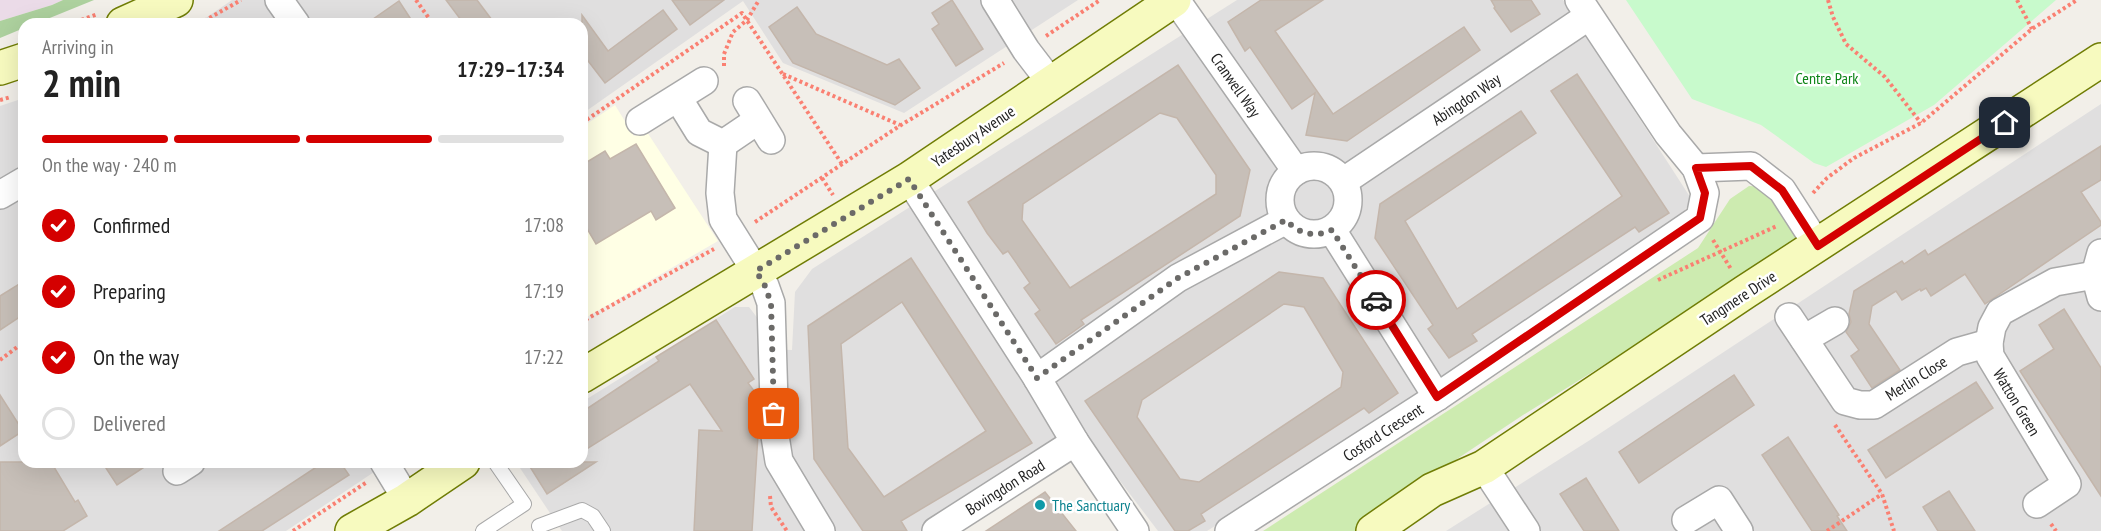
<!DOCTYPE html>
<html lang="en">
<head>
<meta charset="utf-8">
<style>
  body { margin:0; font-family:"PT Sans Narrow",sans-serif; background:#f6f6f6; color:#222; height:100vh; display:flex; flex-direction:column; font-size:22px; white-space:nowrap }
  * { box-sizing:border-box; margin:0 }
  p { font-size:20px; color:#767676 }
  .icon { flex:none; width:33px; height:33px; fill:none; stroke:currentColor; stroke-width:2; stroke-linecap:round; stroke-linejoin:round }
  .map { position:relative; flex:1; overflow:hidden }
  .details { position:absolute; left:18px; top:18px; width:570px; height:450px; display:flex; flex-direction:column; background:#fff; border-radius:18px; box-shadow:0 6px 24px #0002 }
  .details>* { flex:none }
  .pin { position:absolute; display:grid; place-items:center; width:51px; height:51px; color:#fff; margin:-26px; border-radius:12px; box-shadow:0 3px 9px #0006 }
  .courier { position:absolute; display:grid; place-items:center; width:60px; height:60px; margin:-30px; border:4px solid #d40000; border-radius:50%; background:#fff; color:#222; box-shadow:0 2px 8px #0007 }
  .head em { font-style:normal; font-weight:700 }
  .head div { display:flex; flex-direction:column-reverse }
  .head { display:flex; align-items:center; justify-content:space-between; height:102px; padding:0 24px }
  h1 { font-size:39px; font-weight:700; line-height:45px }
  .bar { display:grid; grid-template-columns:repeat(4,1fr); gap:9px 6px; align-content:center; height:72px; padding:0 24px }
  .bar i { height:8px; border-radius:4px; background:#e0e0e0 }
  .bar .current { background:#d40000 }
  .bar p { grid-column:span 4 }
  ol { padding:0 24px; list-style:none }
  li { display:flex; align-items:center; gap:18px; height:66px }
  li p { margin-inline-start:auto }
  li .icon { padding:6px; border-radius:50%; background:#d40000; color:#fff; stroke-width:4 }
  li:last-child { color:#767676 }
  li i { width:33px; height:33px; border:3px solid #e0e0e0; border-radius:50% }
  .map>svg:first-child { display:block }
  .residential { fill:#e0dfdf }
  .industrial { fill:#ebdbe8 }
  .education { fill:#ffffe5 }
  .grass { fill:#cdebb0 }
  .forest { fill:#add19e }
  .park { fill:#c8facc }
  .building { fill:#c7bfb8; stroke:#c4b6ab; stroke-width:1.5; fill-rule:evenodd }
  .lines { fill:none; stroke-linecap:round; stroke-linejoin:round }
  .lane-casing { stroke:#a9a9a9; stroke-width:16 }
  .street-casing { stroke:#a9a9a9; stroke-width:30 }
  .secondary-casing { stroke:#707d05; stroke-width:36 }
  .path { stroke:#fa8072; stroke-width:4; stroke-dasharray:3 3; stroke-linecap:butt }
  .lane { stroke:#fff; stroke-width:14 }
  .street { stroke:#fff; stroke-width:27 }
  .secondary { stroke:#f7fabf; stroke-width:33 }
  .done { stroke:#6b6a68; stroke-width:6; stroke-dasharray:0 10.8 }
  .route { stroke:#d40000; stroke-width:8 }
  .culture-dot { fill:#0f9aa8; stroke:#fff; stroke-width:2 }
  .labels { text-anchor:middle; stroke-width:5; stroke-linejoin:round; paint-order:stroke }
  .park-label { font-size:16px; fill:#0c8416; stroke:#fff }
  .street-label { font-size:16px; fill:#222; stroke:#fff }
  .culture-label { font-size:16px; fill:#0d838f; stroke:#fff; text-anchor:start }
</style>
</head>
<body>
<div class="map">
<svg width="2101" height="531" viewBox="0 0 2101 531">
  <rect width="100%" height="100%" fill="#f2efe9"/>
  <g class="residential">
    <path d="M232,0H1078L904,113L783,63L743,1L582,114V24H197Z"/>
    <path d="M1237,0H1563L1692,200L1676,222L1458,370L1207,531H1158L1079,427L920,531H562L516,462H582V402L735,307H749L759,320V349L792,350L795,292L812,269Z"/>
    <path d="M24,98V462H389L286,531H0V106Z"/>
    <path d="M2101,104V531H1446L1590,440Z"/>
  </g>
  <path class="industrial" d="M0,0H63L52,5L0,21Z"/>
  <path class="education" d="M615,105L634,136L647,132L718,241L587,317L582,301V127Z"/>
  <path class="grass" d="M1749,186L1767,187L1797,235L1792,248L1523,415L1448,465L1410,496L1357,531H1263L1698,248L1730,199Z"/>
  <path class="forest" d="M63,0H94L35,24H24V28L0,38V21L52,5Z"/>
  <path class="park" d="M1626,0H2056L1934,105L1826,167L1814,163L1761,125L1692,99Z"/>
  <g class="building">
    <path d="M446,0H477L495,24H464Z"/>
    <path d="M672,0H724L690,25Z"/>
    <path d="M952,0L983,49L956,66L932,29L939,24L932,13Z"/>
    <path d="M1261,0H1323L1275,31L1333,114L1464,27L1480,50L1347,141L1306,135L1315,93L1292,109L1250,47L1245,51L1228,22Z"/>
    <path d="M1491,0H1531L1540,14L1511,32L1494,8L1495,7Z"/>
    <path d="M399,1L414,24H366Z"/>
    <path d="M797,7L816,34L887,65L899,59L920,88L895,105L793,63L769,27Z"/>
    <path d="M663,10L677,29L605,83L582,53V15L608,51Z"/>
    <path d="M1178,65L1250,170L1240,216L1081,320L1084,324L1056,344L1035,314L1040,310L1024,288L1030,283L1008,251L1003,254L987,233L968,202ZM1160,113L1177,118L1216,175V194L1070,288L1022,220L1023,204Z"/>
    <path d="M1577,74L1669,213L1639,232L1635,227L1472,334L1477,341L1449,358L1428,329L1433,325L1375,238L1380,204L1521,111L1536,133L1405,221L1457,309L1622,196L1551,91Z"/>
    <path d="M636,144L675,208L656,220L651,211L596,244L582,220V165L605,151L610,159Z"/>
    <path d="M2101,146V180L2081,192L2101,222V225L1985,304L1965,274L1931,296L1926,288L1921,291L1920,289L1902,300L1896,291L1872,306L1869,324L1900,370L1872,388L1851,356L1859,350L1846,332L1851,322L1849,314L1854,291L1902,261L1904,264L1925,250L1928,255Z"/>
    <path d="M911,258L1032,443L901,521L907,531H863L814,459L808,326ZM902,302L986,431L884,497L848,448L841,344Z"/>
    <path d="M1279,272L1323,278L1398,393L1369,413L1364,408L1201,514L1205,521L1188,531H1175L1085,401ZM1284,304L1304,307L1343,372L1341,387L1199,482L1180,479L1137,417L1142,400Z"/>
    <path d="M24,281V314L0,330V296Z"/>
    <path d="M2064,309L2101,368V496L2020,371L2054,349L2039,325Z"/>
    <path d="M716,320L754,379L748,383L758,396L759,419L752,531H694L699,430L722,431L690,384L582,452V412L659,361L656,357Z"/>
    <path d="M1734,375L1754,405L1639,483L1619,452Z"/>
    <path d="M1976,382L1993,408L1886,478L1868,450Z"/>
    <path d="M0,395L23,431L0,446Z"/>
    <path d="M1788,437L1839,515L1837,516L1847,531H1812L1762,455Z"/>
    <path d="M0,462H51L75,502L78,500L87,516L63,531H0Z"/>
    <path d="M102,462H152L117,485Z"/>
    <path d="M311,462H340L349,475L262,531H219L315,468Z"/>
    <path d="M527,462H596L547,494Z"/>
    <path d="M1586,478L1619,531H1584L1560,494Z"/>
    <path d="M1949,491L1975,531H1938L1923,507Z"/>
    <path d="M1045,492L1076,531H986Z"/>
  </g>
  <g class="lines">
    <g class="lane-casing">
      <g id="lane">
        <path d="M539,526L582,510L593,516L603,531"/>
        <path d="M483,531L524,504L495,462"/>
      </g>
    </g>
    <g class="street-casing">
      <g id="street">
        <path d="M279,0L296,24"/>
        <path d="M995,0L1026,50L1052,84"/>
        <path d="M1176,0L1296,171"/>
        <path d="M678,98L699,132L723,144L757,121"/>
        <path d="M747,101L771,140"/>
        <path d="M640,121L704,81"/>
        <path d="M723,144L720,193L723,219L765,286L771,303L775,436L779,461L821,531"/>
        <circle cx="1314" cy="200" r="34"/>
        <path d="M1696,168L1751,166L1782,190L1818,246"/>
        <path d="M909,179L1037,378L1075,442L1135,531"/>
        <path d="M1344,181L1589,16"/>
        <path d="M0,195L24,181"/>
        <path d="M1332,230L1437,397"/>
        <path d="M2101,253L2095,275L2101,297"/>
        <path d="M1789,317L1845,401L1860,405H1874L1957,352L1989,343"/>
        <path d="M1804,339L1835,321"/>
        <path d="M1037,378L1178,278L1286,220"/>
        <path d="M384,462L407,500"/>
        <path d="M1484,467L1526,531"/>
        <path d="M177,471L191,462"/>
        <path d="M2037,504L2067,484L1990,356L1989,343L1992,327L2000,312L2055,282L2095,275"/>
        <path d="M1686,520L1719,500L1739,531"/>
        <path d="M936,531L1075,442"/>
        <path d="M1229,531L1437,397L1700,218L1705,193L1696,168L1668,134L1579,0"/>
      </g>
    </g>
    <g class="secondary-casing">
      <g id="secondary">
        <path d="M123,24L176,0"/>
        <path d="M0,68L24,60"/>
        <path d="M582,376L909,179L1174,0"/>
        <path d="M352,531L407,500L463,462"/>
        <path d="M1373,531L1432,490L1484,467L1745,292L2101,60"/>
      </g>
    </g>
    <g class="path">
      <path d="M416,0L433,24"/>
      <path d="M1828,0L1833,17L1846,44L1885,77L1921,123"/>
      <path d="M2017,0L2032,29"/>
      <path d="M70,24L98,14"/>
      <path d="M199,24L241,0"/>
      <path d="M1046,36L1100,0"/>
      <path d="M724,66V54L733,32L747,20L759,0"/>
      <path d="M783,74L900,125"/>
      <path d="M0,100L11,97"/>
      <path d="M582,123L742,13L842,164"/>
      <path d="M822,178L833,195"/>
      <path d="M1813,193L1827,178L1854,158L1921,123L2032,29L2077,0"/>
      <path d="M755,222L901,125L1004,63"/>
      <path d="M1713,240L1731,269"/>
      <path d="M1658,280L1777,226"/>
      <path d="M582,324L583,321L714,249"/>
      <path d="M0,360L24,342"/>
      <path d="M1835,425L1882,494L1894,531"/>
      <path d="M770,496L771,507L787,531"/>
      <path d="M2051,524L2056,531"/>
      <path d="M293,531L367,482"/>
      <path d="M1827,531L1882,494"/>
    </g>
    <use href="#lane" class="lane"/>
    <use href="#street" class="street"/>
    <use href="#secondary" class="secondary"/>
  </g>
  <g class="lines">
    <path class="done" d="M774,414L771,303L765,286L756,271L909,179L1037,378L1178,278L1286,220C1299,234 1314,238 1332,230L1376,300"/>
    <path class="route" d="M1376,300L1437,397L1700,218L1705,193L1696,168L1751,166L1782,190L1818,246L2005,123"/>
  </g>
  <circle class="culture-dot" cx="1040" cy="505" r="6"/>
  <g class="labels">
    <g class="park-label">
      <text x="1827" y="84">Centre Park</text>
    </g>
    <g class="street-label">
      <text transform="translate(1236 85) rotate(55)" y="6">Cranwell Way</text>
      <text transform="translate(1466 99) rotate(-34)" y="6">Abingdon Way</text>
      <text transform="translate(973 136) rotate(-34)" y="6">Yatesbury Avenue</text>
      <text transform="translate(1738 298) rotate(-33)" y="6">Tangmere Drive</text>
      <text transform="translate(1916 378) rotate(-32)" y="6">Merlin Close</text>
      <text transform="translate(2017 402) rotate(59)" y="6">Watton Green</text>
      <text transform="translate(1383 432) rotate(-33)" y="6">Cosford Crescent</text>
      <text transform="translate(1005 487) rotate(-32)" y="6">Bovingdon Road</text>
    </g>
    <g class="culture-label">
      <text x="1052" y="511">The Sanctuary</text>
    </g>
  </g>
</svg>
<div class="pin" style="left:774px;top:414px;background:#ea580c"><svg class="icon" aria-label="bag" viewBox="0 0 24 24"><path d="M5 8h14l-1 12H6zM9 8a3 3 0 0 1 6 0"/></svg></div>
<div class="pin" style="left:2005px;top:123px;background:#1f2937"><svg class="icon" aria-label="home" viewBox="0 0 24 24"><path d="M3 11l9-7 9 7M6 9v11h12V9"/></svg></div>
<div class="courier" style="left:1376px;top:300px"><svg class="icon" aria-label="car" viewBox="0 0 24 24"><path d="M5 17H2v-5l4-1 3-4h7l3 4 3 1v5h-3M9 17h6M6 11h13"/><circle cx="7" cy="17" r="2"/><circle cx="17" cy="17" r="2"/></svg></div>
<section class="details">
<div class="head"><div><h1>2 min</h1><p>Arriving in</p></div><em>17:29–17:34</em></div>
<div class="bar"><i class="current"></i><i class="current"></i><i class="current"></i><i></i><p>On the way · 240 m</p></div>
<ol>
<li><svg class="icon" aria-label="check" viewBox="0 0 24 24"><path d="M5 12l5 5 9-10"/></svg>Confirmed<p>17:08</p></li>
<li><svg class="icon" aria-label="check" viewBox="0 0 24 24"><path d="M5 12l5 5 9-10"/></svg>Preparing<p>17:19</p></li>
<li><svg class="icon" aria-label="check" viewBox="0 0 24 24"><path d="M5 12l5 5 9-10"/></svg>On the way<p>17:22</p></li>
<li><i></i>Delivered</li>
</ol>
</section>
</div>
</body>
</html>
